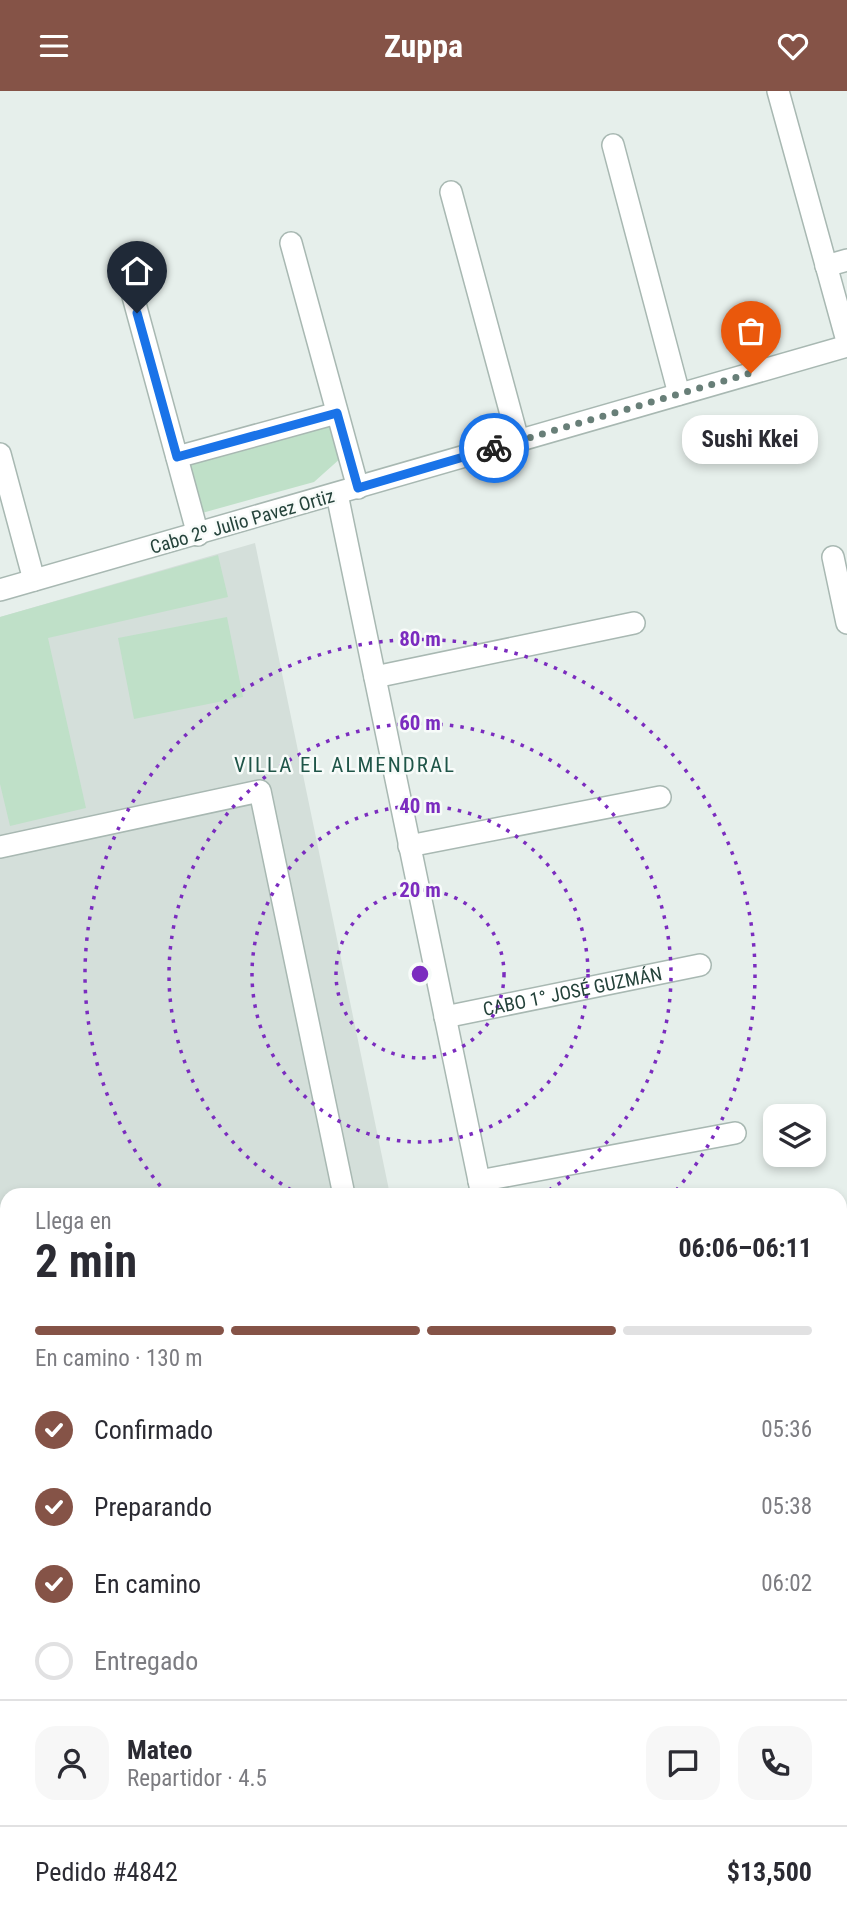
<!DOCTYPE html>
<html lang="es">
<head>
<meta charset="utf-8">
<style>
  body { margin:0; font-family:"Roboto Condensed",sans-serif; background:#f7f7f7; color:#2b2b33; height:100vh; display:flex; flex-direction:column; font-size:26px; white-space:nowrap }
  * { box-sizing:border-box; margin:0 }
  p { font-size:23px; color:#7c7c81 }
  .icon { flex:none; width:38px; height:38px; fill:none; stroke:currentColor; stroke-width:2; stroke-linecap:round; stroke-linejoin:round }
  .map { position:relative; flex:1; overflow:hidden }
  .panel { position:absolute; left:0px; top:1097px; width:847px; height:744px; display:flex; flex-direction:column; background:#fff; border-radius:21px 21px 0 0; box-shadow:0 4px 10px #0003 }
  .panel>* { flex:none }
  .controls { position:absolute; left:763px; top:1013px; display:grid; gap:14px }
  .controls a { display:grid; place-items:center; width:63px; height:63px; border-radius:14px; background:#fff; box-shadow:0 4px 10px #0003; font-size:35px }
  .pin { position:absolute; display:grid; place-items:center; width:60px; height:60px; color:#fff; margin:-72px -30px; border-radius:50% 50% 50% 0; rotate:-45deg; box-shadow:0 0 7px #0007 }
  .pin .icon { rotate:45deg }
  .courier { position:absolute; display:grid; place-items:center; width:70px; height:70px; margin:-35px; border:5px solid #1a73e8; border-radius:50%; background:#fff; color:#222; box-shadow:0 2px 9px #0007 }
  .bubble { position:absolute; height:49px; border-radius:21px; background:#fff; box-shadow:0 4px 10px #0003; font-size:23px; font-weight:700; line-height:49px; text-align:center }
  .head em { font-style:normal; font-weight:700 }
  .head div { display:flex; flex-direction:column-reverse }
  .head { display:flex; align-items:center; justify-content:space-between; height:119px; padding:0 35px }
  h1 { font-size:46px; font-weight:700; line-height:52px }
  .bar { display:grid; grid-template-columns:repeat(4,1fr); gap:10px 7px; align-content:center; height:84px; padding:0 35px }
  .bar i { height:9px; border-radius:5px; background:#e1e1e2 }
  .bar .on { background:#855347 }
  .bar p { grid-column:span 4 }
  .line { display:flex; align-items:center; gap:18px; padding:0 35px; border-top:2px solid #e1e1e2 }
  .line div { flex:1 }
  .round { display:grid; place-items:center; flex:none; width:74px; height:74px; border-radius:21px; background:#f7f7f7 }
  ol { padding:0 35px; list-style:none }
  li { display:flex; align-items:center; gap:21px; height:77px }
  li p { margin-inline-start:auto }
  li .icon { padding:7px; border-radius:50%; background:#855347; color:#fff; stroke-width:4 }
  li:last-child { color:#7c7c81 }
  li i { width:38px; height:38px; border:4px solid #e1e1e2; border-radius:50% }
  header { display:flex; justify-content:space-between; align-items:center; height:91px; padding:0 35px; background:#855347; color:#fff; font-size:32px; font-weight:700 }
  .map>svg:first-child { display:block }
  .built { fill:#d4dfda }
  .green { fill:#bfe0c8 }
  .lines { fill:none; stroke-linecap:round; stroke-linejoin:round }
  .minor-casing { stroke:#a8b8b2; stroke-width:24 }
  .major-casing { stroke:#c2cac8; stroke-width:24 }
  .minor { stroke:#fff; stroke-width:21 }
  .major { stroke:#6aa596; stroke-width:21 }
  .done { stroke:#687f78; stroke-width:7; stroke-dasharray:0 12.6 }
  .route { stroke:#1a73e8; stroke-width:9 }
  .ring { fill:none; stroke:#7b2cbf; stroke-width:3.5; stroke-dasharray:3.5 7 }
  .labels { text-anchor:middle; stroke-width:5; stroke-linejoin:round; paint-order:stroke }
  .street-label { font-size:19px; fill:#24423a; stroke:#f7fbf9 }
  .neighbourhood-label { font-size:21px; letter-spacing:2px; fill:#1f5548; stroke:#f7fbf9 }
  .centre { fill:#7b2cbf; stroke:#f7fbf9; stroke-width:3.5 }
  .ring-label { font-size:21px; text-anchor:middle; font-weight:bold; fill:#7b2cbf; stroke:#f7fbf9; stroke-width:5; stroke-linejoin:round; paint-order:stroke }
</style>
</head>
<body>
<header><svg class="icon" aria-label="menu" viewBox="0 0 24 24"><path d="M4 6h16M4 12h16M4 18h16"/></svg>Zuppa<svg class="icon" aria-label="heart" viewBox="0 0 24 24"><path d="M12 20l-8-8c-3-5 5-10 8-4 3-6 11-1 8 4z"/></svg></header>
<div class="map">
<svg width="847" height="1840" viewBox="0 0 847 1840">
  <rect width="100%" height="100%" fill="#e6efeb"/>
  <path class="built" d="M255,452L390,1104H7V1759L0,1761V526Z"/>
  <g class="green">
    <path d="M331,327L342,366L314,391L202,422L186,369Z"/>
    <path d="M218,464L228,506L48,547L86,717L10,735L0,693V526Z"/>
    <path d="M227,526L243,606L134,628L118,547Z"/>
    <path d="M391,1834H465L444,1840H392Z"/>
  </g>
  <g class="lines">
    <g class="minor-casing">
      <g id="minor">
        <path d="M778,0L847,250"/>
        <path d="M613,54L679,303"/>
        <path d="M451,101L518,349"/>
        <path d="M291,152L358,397"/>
        <path d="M826,175L847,169"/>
        <path d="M131,198L198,444"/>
        <path d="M0,363L34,489"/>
        <path d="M177,366L337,322"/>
        <path d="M337,403L482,1104"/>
        <path d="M833,466L847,532"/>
        <path d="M0,499L847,255"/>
        <path d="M375,586L634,532"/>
        <path d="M409,755L660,706"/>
        <path d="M0,756L260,700L344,1104"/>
        <path id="s1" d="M445,926L700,874"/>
        <path d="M479,1090L735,1042"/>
        <path d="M0,1672L7,1708"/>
        <path d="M355,1834L357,1840"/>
        <path d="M790,1834L792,1840"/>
        <path d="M485,1840L506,1834"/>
      </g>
    </g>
    <g class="major-casing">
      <g id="major">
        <path d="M840,1567L847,1566"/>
        <path d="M840,1632L847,1630"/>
        <path d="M0,1794L7,1792"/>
        <path d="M32,1834L33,1840"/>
        <path d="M74,1840L96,1834"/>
      </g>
    </g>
    <use href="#minor" class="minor"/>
    <use href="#major" class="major"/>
  </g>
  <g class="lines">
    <path class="done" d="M494,357L751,282"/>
    <path class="route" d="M137,222L177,366L337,322L358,397L494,357"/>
  </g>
  <g class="ring">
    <circle cx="420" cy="883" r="84"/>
    <circle cx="420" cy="883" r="168"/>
    <path d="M300 1104A251 251 0 1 1 540 1104"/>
    <path d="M167 1103A335 335 0 1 1 673 1103"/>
  </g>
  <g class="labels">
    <g class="street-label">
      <text transform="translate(242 430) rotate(-16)" y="7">Cabo 2º Julio Pavez Ortiz</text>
      <text dy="7" stroke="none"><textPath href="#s1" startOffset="130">CABO 1° JOSÉ GUZMÁN</textPath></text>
    </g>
    <g class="neighbourhood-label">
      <text x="345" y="681">VILLA EL ALMENDRAL</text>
    </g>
  </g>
  <circle cx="420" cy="883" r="10" class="centre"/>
  <g class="ring-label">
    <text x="420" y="555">80 m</text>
    <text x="420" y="639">60 m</text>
    <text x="420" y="722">40 m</text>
    <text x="420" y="806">20 m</text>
  </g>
</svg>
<div class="controls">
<a><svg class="icon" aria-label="layers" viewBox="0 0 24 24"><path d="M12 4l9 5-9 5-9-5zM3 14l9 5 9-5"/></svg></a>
</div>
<div class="pin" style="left:751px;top:282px;background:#ea580c"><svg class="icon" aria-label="bag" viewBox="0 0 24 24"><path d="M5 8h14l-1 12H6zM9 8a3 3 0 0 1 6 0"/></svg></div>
<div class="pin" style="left:137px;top:222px;background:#1f2937"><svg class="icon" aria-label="home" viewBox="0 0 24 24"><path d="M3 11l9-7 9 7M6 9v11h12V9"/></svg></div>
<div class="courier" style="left:494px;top:357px"><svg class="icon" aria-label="bike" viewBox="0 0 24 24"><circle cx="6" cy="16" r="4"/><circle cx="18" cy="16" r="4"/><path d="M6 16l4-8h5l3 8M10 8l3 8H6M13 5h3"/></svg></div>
<div class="bubble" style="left:682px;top:324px;width:136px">Sushi Kkei</div>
<section class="panel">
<div class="head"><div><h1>2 min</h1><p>Llega en</p></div><em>06:06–06:11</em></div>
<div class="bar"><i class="on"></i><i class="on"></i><i class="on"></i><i></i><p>En camino · 130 m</p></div>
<ol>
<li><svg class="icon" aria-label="check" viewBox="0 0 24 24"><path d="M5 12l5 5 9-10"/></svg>Confirmado<p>05:36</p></li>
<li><svg class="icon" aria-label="check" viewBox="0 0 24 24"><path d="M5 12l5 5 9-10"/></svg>Preparando<p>05:38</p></li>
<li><svg class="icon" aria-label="check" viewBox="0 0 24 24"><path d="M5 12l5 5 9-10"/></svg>En camino<p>06:02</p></li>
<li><i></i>Entregado</li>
</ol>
<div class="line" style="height:126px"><a class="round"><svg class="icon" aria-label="person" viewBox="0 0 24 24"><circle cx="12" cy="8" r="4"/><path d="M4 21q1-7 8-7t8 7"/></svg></a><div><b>Mateo</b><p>Repartidor · 4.5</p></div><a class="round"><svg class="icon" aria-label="chat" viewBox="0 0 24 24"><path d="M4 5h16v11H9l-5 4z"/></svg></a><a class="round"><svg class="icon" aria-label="phone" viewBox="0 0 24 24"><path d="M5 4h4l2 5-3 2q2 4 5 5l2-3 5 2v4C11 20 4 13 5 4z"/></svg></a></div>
<div class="line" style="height:91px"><div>Pedido #4842</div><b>$13,500</b></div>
</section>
</div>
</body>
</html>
